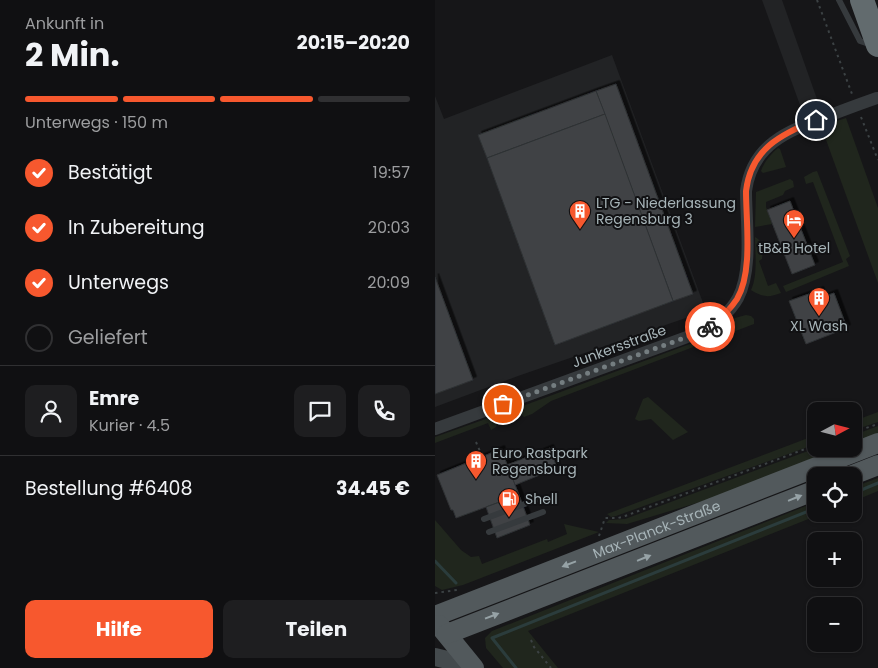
<!DOCTYPE html>
<html lang="de">
<head>
<meta charset="utf-8">
<style>
  body { margin:0; font-family:Poppins,sans-serif; background:#1e1e20; color:#f1f3f6; height:100vh; display:flex; flex-direction:column; font-size:19px; white-space:nowrap }
  * { box-sizing:border-box; margin:0 }
  p { font-size:16px; color:#9c9d9f }
  .icon { flex:none; width:28px; height:28px; fill:none; stroke:currentColor; stroke-width:2; stroke-linecap:round; stroke-linejoin:round }
  .map { position:relative; flex:1; overflow:hidden }
  .drawer { display:flex; flex-direction:column; background:#101012; width:435px }
  .drawer>* { flex:none }
  .needle { width:32px; rotate:83deg }
  .tools { position:absolute; left:372px; top:402px; display:grid; gap:10px }
  .tools a { display:grid; place-items:center; width:55px; height:55px; border-radius:10px; background:#101012; box-shadow:0 1px 4px #0004,0 0 0 1px #303032; font-size:25px }
  .pin { position:absolute; display:grid; place-items:center; width:42px; height:42px; color:#fff; margin:-21px; border:2px solid #fff; border-radius:50%; box-shadow:0 1px 5px #0007 }
  .courier { position:absolute; display:grid; place-items:center; width:50px; height:50px; margin:-25px; border:4px solid #f7582e; border-radius:50%; background:#fff; color:#222; box-shadow:0 1px 6px #0007 }
  .head em { font-style:normal; font-weight:700 }
  .head div { display:flex; flex-direction:column-reverse }
  .head { display:flex; align-items:center; justify-content:space-between; height:85px; padding:0 25px }
  h1 { font-size:32px; font-weight:700; line-height:38px }
  .bar { display:grid; grid-template-columns:repeat(4,1fr); gap:8px 5px; align-content:center; height:60px; padding:0 25px }
  .bar i { height:6px; border-radius:4px; background:#303032 }
  .bar .selected { background:#f7582e }
  .bar p { grid-column:span 4 }
  .line { display:flex; align-items:center; gap:12px; padding:0 25px; border-top:1px solid #303032 }
  .line div { flex:1 }
  .round { display:grid; place-items:center; flex:none; width:52px; height:52px; border-radius:10px; background:#1e1e20 }
  ol { padding:0 25px; list-style:none }
  li { display:flex; align-items:center; gap:15px; height:55px }
  li p { margin-inline-start:auto }
  li .icon { padding:5px; border-radius:50%; background:#f7582e; color:#fff; stroke-width:4 }
  li:last-child { color:#9c9d9f }
  li i { width:28px; height:28px; border:2px solid #303032; border-radius:50% }
  .cta { display:flex; gap:10px; margin-top:auto; padding:10px 25px }
  .cta a { flex:1; height:58px; border-radius:10px; background:#f7582e; color:#fff; font-size:20px; font-weight:700; line-height:58px; text-align:center }
  .cta a+a { background:#1e1e20; color:#f1f3f6 }
  main { display:flex; flex:1; min-height:0 }
  .map>svg:first-child { display:block }
  .built { fill:#222325 }
  .green { fill:#20261d }
  .lines { fill:none; stroke-linecap:round; stroke-linejoin:round }
  .stream { stroke:#2b3c3c; stroke-width:3 }
  .building { fill:#3f4345; stroke:#2f3134; filter:url(#shadow) }
  .path { stroke:#3c4244; stroke-width:2; stroke-dasharray:2.5 4; stroke-linecap:butt }
  .lane { stroke:#363a3d; stroke-width:6 }
  .street { stroke:#363a3d; stroke-width:12 }
  .secondary { stroke:#444a4d; stroke-width:18 }
  .primary { stroke:#52595c; stroke-width:20 }
  .highway { stroke:#626b6e; stroke-width:24 }
  .oneway { fill:#96a2a6 }
  .done { stroke:#747d80; stroke-width:5; stroke-dasharray:0 9 }
  .route { stroke:#f7582e; stroke-width:6 }
  .labels { text-anchor:middle; stroke-width:4; stroke-linejoin:round; paint-order:stroke }
  .poi-label { font-size:14px; fill:#a7b4b8; stroke:#111113; text-anchor:start }
  .street-label { font-size:14px; fill:#a7b4b8; stroke:#111113 }
</style>
</head>
<body>
<main>
<section class="drawer">
<div class="head"><div><h1>2 Min.</h1><p>Ankunft in</p></div><em>20:15–20:20</em></div>
<div class="bar"><i class="selected"></i><i class="selected"></i><i class="selected"></i><i></i><p>Unterwegs · 150 m</p></div>
<ol>
<li><svg class="icon" aria-label="check" viewBox="0 0 24 24"><path d="M5 12l5 5 9-10"/></svg>Bestätigt<p>19:57</p></li>
<li><svg class="icon" aria-label="check" viewBox="0 0 24 24"><path d="M5 12l5 5 9-10"/></svg>In Zubereitung<p>20:03</p></li>
<li><svg class="icon" aria-label="check" viewBox="0 0 24 24"><path d="M5 12l5 5 9-10"/></svg>Unterwegs<p>20:09</p></li>
<li><i></i>Geliefert</li>
</ol>
<div class="line" style="height:90px"><a class="round"><svg class="icon" aria-label="person" viewBox="0 0 24 24"><circle cx="12" cy="8" r="4"/><path d="M4 21q1-7 8-7t8 7"/></svg></a><div><b>Emre</b><p>Kurier · 4.5</p></div><a class="round"><svg class="icon" aria-label="chat" viewBox="0 0 24 24"><path d="M4 5h16v11H9l-5 4z"/></svg></a><a class="round"><svg class="icon" aria-label="phone" viewBox="0 0 24 24"><path d="M5 4h4l2 5-3 2q2 4 5 5l2-3 5 2v4C11 20 4 13 5 4z"/></svg></a></div>
<div class="line" style="height:65px"><div>Bestellung #6408</div><b>34.45 €</b></div>
<div class="cta"><a>Hilfe</a><a>Teilen</a></div>
</section>
<div class="map">
<svg width="443" height="668" viewBox="0 0 443 668">
  <defs>
    <filter id="shadow"><feDropShadow dx="3.5" dy="-3.5" stdDeviation="0" flood-color="#0009"/></filter>
  </defs>
  <rect width="100%" height="100%" fill="#161618"/>
  <g class="built">
    <path d="M327,0H347L382,99L365,105Z"/>
    <path d="M177,55L271,311L83,376L0,407V96L9,119Z"/>
  </g>
  <g class="green">
    <path d="M411,118L443,208V283L386,126Z"/>
    <path d="M343,148L345,149L351,167L328,173L326,171C329,162 336,154 343,148Z"/>
    <path d="M382,171L415,256L411,259L414,266L351,292L348,286L408,262L378,182L371,184L369,177L378,172Z"/>
    <path d="M355,179L358,181L359,187L350,191L348,195L331,202V207L337,224L320,227L321,192Z"/>
    <path d="M320,237C329,242 328,249 327,259L324,261L333,286L341,283L346,293C333,298 327,297 316,290C323,275 320,253 320,237Z"/>
    <path d="M311,315L316,316L319,319V324L116,401L97,414L89,417L85,413V407L263,341L286,331L300,318Z"/>
    <path d="M213,397L253,432L238,440L216,419L204,421L200,419L208,399Z"/>
    <path d="M443,412V422L419,430V421Z"/>
    <path d="M59,416L62,424L61,427L56,430L53,423L0,443V437Z"/>
    <path d="M443,426V436L419,446V435Z"/>
    <path d="M381,435V444L181,516L176,517L172,514Z"/>
    <path d="M381,448L413,449L308,489L192,524L171,523L174,520L190,519Z"/>
    <path d="M443,478V491L419,501V487Z"/>
    <path d="M381,502V514H386L93,631L123,668H68L51,648L50,638L57,631Z"/>
    <path d="M0,520L26,550L36,557L44,556L47,564L112,539L113,542L132,534L129,524L164,532L28,585L7,590L0,586Z"/>
  </g>
  <g class="lines">
    <g class="stream">
      <path d="M419,493L443,483"/>
      <path d="M0,561L21,583"/>
      <path d="M81,668L57,638L381,508"/>
    </g>
  </g>
  <g class="building">
    <path d="M181,84L258,294L238,301L161,91Z"/>
    <path d="M161,91L170,114L52,158L43,135Z"/>
    <path d="M170,114L238,301L120,345L52,158Z"/>
    <path d="M355,201L380,265L357,274L332,210Z"/>
    <path d="M0,277L38,380L0,394Z"/>
    <path d="M385,290L388,297L399,293L412,328L371,344L354,301Z"/>
    <path d="M115,448L122,468L80,485L72,465Z"/>
    <path d="M66,449L84,495L21,518L18,510H16L2,475Z"/>
    <path d="M84,495L95,525L62,538L51,507Z"/>
  </g>
  <g class="lines">
    <g class="path">
      <path d="M382,0L417,94"/>
      <path d="M426,117L443,160"/>
      <path d="M419,432L443,424"/>
      <path d="M41,442L47,456"/>
      <path d="M164,536L170,518H183L190,516L381,445"/>
      <path d="M0,593L22,590"/>
      <path d="M96,640L99,647L116,668"/>
    </g>
    <g class="lane">
      <path d="M404,0L425,41L431,43"/>
      <path d="M49,519L103,499"/>
      <path d="M54,532L108,512"/>
    </g>
    <path class="street" d="M0,429L263,333C279,325 294,314 303,298C318,269 311,222 311,191C317,145 352,131 391,117C408,110 425,104 442,98"/>
    <path class="secondary" d="M0,657L37,666"/>
    <g class="primary">
      <path d="M415,476L443,465"/>
      <path id="s1" d="M0,616L443,443"/>
      <path d="M4,625L39,668"/>
      <path d="M12,634L381,490"/>
    </g>
    <path class="highway" d="M427,0L443,45"/>
  </g>
  <defs><path id="oneway-solid" d="M-6-.8H1V-3.2L6.5 0L1 3.2V.8H-6Z" transform="scale(1.25)"/></defs>
  <g class="oneway">
    <use href="#oneway-solid" transform="translate(360 498) rotate(-22)"/>
    <use href="#oneway-solid" transform="translate(209 558) rotate(-22)"/>
    <use href="#oneway-solid" transform="translate(134 564) rotate(159)"/>
    <use href="#oneway-solid" transform="translate(57 616) rotate(-21)"/>
  </g>
  <g class="lines">
    <path class="done" d="M68,404L263,333L275,327"/>
    <path class="route" d="M275,327C285,319 295,310 302,299C318,272 311,222 311,191C316,149 346,134 381,120"/>
  </g>
  <defs>
    <g id="building-pin" transform="scale(1.125)"><path d="M0 17L-7.5 6A9.5 9.5 0 1 1 7.5 6Z" fill="#f7582e" stroke="#111113"/><path d="M-4-6H4V6H1V3H-1V6H-4ZM-2.5-4.3h1.7v1.8h-1.7ZM.8-4.3h1.7v1.8H.8ZM-2.5-1h1.7V.8h-1.7ZM.8-1h1.7V.8H.8Z" fill="#fff"/></g>
    <g id="hotel-pin" transform="scale(1.125)"><path d="M0 17L-7.5 6A9.5 9.5 0 1 1 7.5 6Z" fill="#f7582e" stroke="#111113"/><path d="M-6-4.5h1.5V1H6V5H4.5V3h-9V5H-6ZM-4 0a1.8 1.8 0 1 1 3.6 0ZM.5 0V-2.5h3Q6-2.5 6 0Z" fill="#fff"/></g>
    <g id="fuel-pin" transform="scale(1.125)"><path d="M0 17L-7.5 6A9.5 9.5 0 1 1 7.5 6Z" fill="#f7582e" stroke="#111113"/><path d="M-5.5-6h7V0h2V4h1.3V-2.5L3-4.5l.8-.8L6-3V5H2.5V1h-1V6h-7ZM-4.2-4.7v3.2H.2V-4.7Z" fill="#fff"/></g>
  </defs>
  <g fill-rule="evenodd">
    <use href="#building-pin" x="145" y="211"/>
    <use href="#hotel-pin" x="359" y="220"/>
    <use href="#building-pin" x="384" y="298"/>
    <use href="#building-pin" x="41" y="461"/>
    <use href="#fuel-pin" x="74" y="499"/>
  </g>
  <g class="labels">
    <g class="poi-label">
      <text x="161" y="208">LTG - Niederlassung<tspan x="161" dy="16">Regensburg 3</tspan></text>
      <text x="359" y="253" text-anchor="middle">tB&amp;B Hotel</text>
      <text x="384" y="331" text-anchor="middle">XL Wash</text>
      <text x="57" y="458">Euro Rastpark<tspan x="57" dy="16">Regensburg</tspan></text>
      <text x="90" y="504">Shell</text>
    </g>
    <g class="street-label">
      <text transform="translate(184 346) rotate(-20)" y="5">Junkersstraße</text>
      <text dy="5" stroke="none"><textPath href="#s1" startOffset="238">Max-Planck-Straße</textPath></text>
    </g>
  </g>
</svg>
<div class="tools">
<a><svg class="needle" viewBox="-14 -14 28 28"><path d="M0-13l5 13h-10z" fill="#e53935"/><path d="M0 13l5-13h-10z" fill="#9c9d9f"/></svg></a>
<a><svg class="icon" aria-label="locate" viewBox="0 0 24 24"><circle cx="12" cy="12" r="6"/><path d="M12 2v4M12 18v4M2 12h4M18 12h4"/></svg></a>
<a>+</a>
<a>−</a>
</div>
<div class="pin" style="left:68px;top:404px;background:#ea580c"><svg class="icon" aria-label="bag" viewBox="0 0 24 24"><path d="M5 8h14l-1 12H6zM9 8a3 3 0 0 1 6 0"/></svg></div>
<div class="pin" style="left:381px;top:120px;background:#1f2937"><svg class="icon" aria-label="home" viewBox="0 0 24 24"><path d="M3 11l9-7 9 7M6 9v11h12V9"/></svg></div>
<div class="courier" style="left:275px;top:327px"><svg class="icon" aria-label="bike" viewBox="0 0 24 24"><circle cx="6" cy="16" r="4"/><circle cx="18" cy="16" r="4"/><path d="M6 16l4-8h5l3 8M10 8l3 8H6M13 5h3"/></svg></div>
</div>
</main>
</body>
</html>
